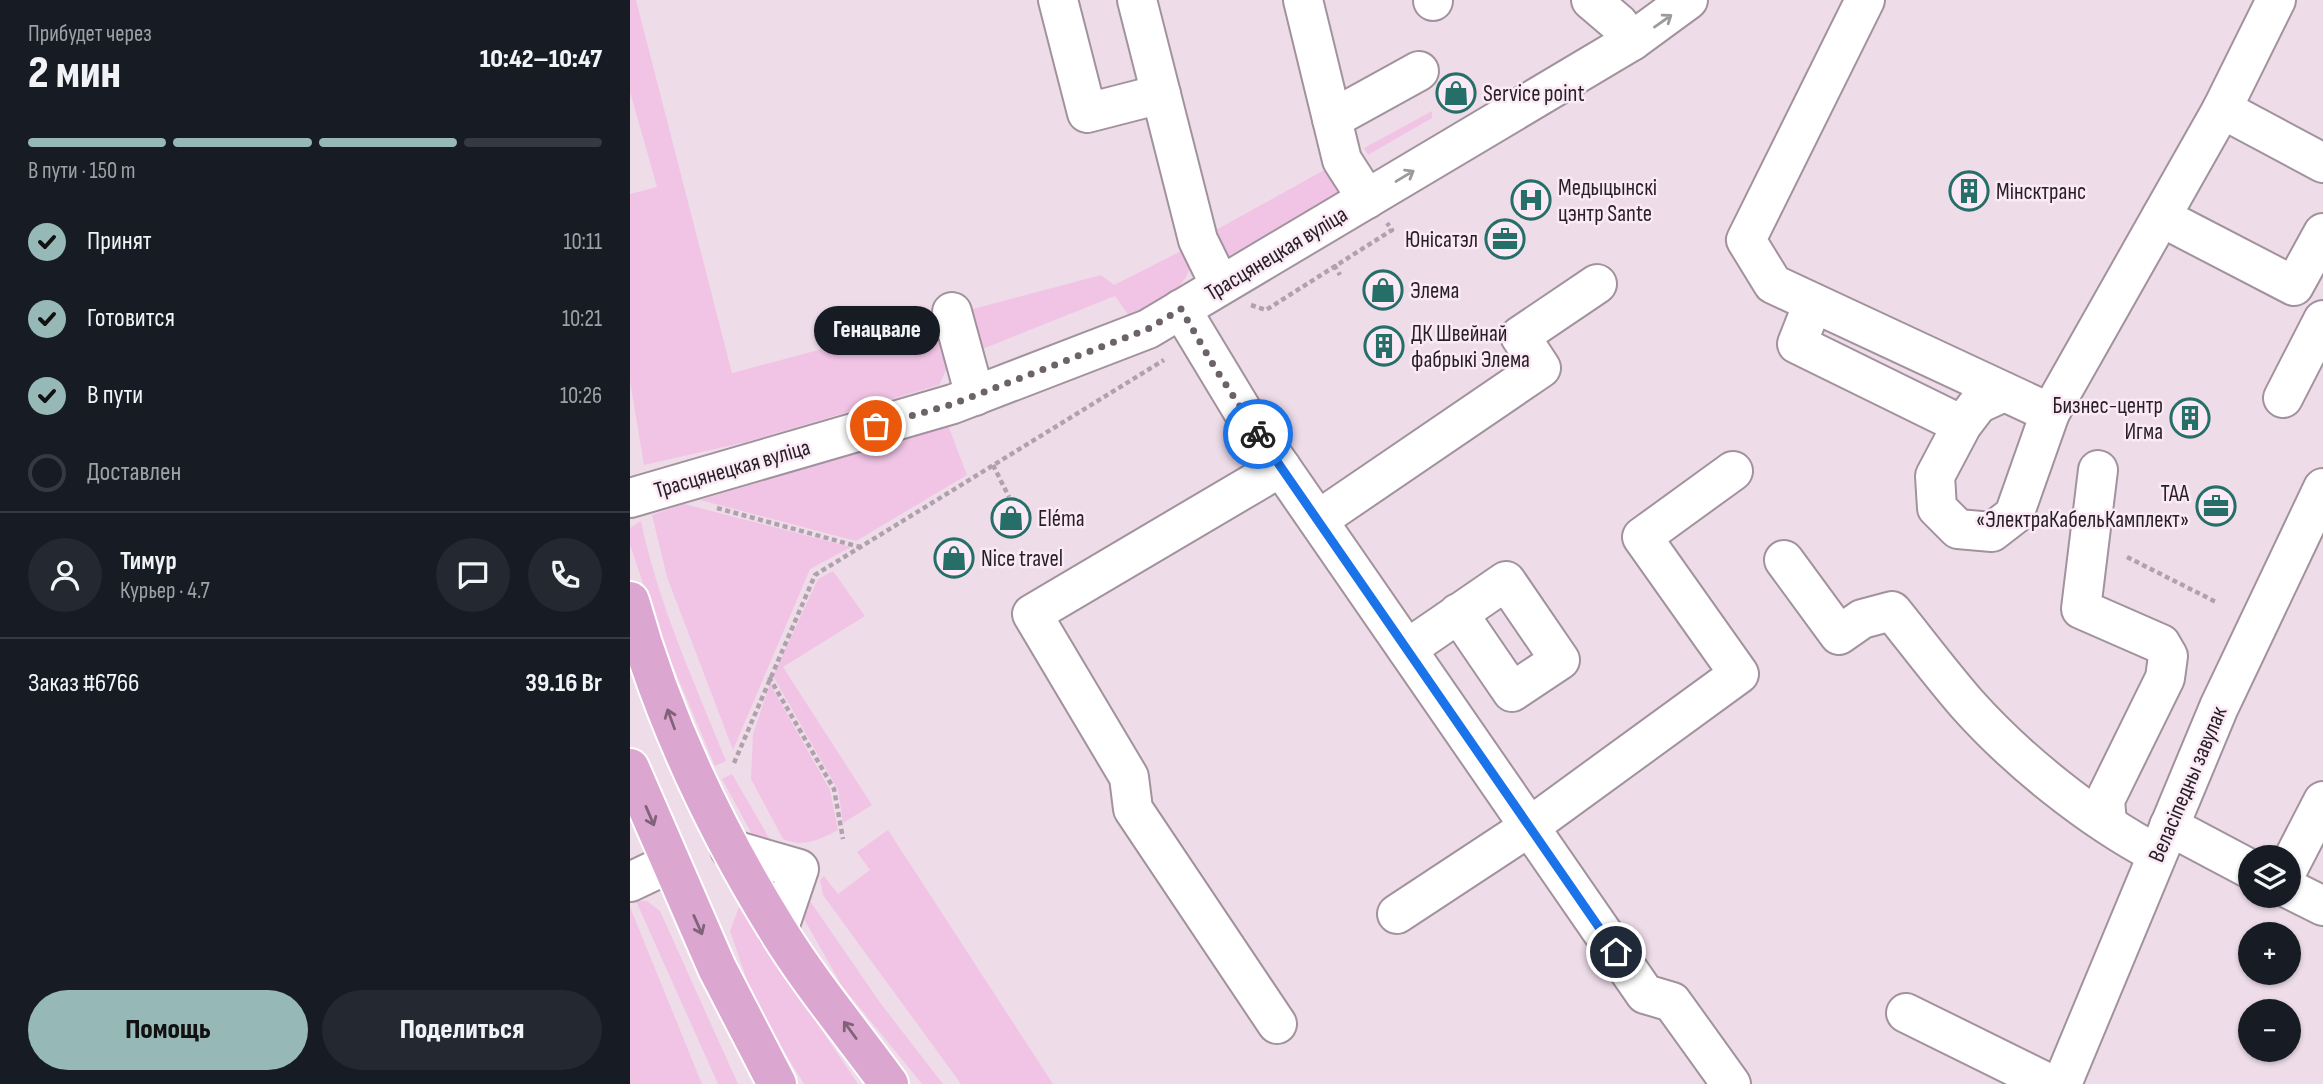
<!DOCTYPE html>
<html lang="ru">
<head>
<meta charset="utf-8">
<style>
  body { margin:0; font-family:"Sofia Sans Condensed",sans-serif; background:#242831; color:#f1f3f6; height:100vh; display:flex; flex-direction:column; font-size:26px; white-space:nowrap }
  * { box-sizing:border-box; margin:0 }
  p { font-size:23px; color:#9ea1a6 }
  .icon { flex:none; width:38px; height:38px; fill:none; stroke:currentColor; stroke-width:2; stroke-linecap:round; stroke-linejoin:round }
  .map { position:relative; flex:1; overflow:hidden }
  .panel { display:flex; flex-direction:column; background:#171b24; width:630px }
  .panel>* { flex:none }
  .controls { position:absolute; left:1608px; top:845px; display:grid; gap:14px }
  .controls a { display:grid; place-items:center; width:63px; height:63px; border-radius:50%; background:#171b24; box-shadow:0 2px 5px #0004; font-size:35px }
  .pin { position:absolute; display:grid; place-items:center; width:60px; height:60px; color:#fff; margin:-30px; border:4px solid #fff; border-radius:50%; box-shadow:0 2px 7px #0007 }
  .courier { position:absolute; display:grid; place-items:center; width:70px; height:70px; margin:-35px; border:5px solid #1a73e8; border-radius:50%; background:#fff; color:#222; box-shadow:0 2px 9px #0007 }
  .bubble { position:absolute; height:49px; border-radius:24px; background:#171b24; box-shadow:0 2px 5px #0004; font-size:23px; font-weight:800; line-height:49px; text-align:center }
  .summary em { font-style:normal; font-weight:800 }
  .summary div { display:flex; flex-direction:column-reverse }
  .summary { display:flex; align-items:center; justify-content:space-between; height:119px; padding:0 28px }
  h1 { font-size:46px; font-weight:800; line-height:52px }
  .bar { display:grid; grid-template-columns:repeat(4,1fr); gap:10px 7px; align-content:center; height:84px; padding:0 28px }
  .bar i { height:9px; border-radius:5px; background:#363941 }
  .bar .selected { background:#96b8b6 }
  .bar p { grid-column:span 4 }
  .line { display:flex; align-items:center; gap:18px; padding:0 28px; border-top:2px solid #363941 }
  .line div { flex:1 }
  .round { display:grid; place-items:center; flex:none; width:74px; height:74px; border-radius:37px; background:#242831 }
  ol { padding:0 28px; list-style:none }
  li { display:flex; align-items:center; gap:21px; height:77px }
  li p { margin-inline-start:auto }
  li .icon { padding:7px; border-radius:50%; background:#96b8b6; color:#111; stroke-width:4 }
  li:last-child { color:#9ea1a6 }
  li i { width:38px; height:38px; border:4px solid #363941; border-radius:50% }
  .button { display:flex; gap:14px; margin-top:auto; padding:14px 28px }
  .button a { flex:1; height:80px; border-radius:42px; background:#96b8b6; color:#111; font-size:28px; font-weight:800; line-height:80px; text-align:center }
  .button a+a { background:#242831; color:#f1f3f6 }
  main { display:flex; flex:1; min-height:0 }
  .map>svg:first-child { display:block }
  .green { fill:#f1c4e5 }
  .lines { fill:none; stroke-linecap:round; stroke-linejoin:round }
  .minor-casing { stroke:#a1929d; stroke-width:42 }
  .major-casing { stroke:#fff; stroke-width:42 }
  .path { stroke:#b0a2ac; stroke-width:4.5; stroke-dasharray:5 3.5; stroke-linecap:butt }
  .minor { stroke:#fff; stroke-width:38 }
  .major { stroke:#dba7d0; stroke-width:38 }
  .oneway { stroke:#9d9a9c }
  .oneway2 { stroke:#80637a }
  .done { stroke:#6c6269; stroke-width:7; stroke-dasharray:0 12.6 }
  .route { stroke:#1a73e8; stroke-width:9 }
  .labels { text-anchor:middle; stroke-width:5; stroke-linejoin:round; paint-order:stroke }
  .poi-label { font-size:23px; fill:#261f24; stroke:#fbeaf6; text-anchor:start }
  .street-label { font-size:23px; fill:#261f24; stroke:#fbeaf6 }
</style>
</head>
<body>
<main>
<section class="panel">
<div class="summary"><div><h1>2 мин</h1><p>Прибудет через</p></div><em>10:42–10:47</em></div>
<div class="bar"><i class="selected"></i><i class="selected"></i><i class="selected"></i><i></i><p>В пути · 150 m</p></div>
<ol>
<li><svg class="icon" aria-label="check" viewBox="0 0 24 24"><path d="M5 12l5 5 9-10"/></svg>Принят<p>10:11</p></li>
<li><svg class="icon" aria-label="check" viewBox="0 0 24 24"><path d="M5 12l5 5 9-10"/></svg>Готовится<p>10:21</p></li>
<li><svg class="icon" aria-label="check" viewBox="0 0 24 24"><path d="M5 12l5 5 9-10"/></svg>В пути<p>10:26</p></li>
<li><i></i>Доставлен</li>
</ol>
<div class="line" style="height:126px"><a class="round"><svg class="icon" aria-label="person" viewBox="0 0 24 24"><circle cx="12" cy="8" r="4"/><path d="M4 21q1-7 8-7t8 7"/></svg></a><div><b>Тимур</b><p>Курьер · 4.7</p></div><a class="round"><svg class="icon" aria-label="chat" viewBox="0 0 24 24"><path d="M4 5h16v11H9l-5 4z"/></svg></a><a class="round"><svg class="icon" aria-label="phone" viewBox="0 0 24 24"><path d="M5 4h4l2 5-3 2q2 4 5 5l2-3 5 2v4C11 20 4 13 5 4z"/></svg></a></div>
<div class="line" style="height:91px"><div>Заказ #6766</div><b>39.16 Br</b></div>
<div class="button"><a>Помощь</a><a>Поделиться</a></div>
</section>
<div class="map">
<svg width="1693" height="1084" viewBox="0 0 1693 1084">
  <rect width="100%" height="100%" fill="#eedde9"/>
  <g class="green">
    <path d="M0,0H6L102,373L471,275L484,285L561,246C567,286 531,302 502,320L485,296L320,362L309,385L116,442L14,465L0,381V194L27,187L0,92Z"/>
    <path d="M802,111V118L738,155L734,148Z"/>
    <path d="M707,163L730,197L604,267L575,236Z"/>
    <path d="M318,425L337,475L226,541L70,500Z"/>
    <path d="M54,504L221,547L180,569L103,750L37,577L22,515Z"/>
    <path d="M11,521C28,604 64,681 96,761L85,766L32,640L0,545V528Z"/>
    <path d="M203,571L235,616L153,667L242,805L213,823L208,790L143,676L188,579Z"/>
    <path d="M140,684L200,790L208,830C192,839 171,848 153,839L121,779L123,734Z"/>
    <path d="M102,774L145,848L124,838L92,779Z"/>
    <path d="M258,830L423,1084H331L193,895L190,880L194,876L208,894L240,870L227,852Z"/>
    <path d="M17,901L30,911L108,1084H88L6,901Z"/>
    <path d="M180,901L251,1004L313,1084H292L212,986L174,919Z"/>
    <path d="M0,907L72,1084H0Z"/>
    <path d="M109,907L228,1084H174L125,1004L100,931Z"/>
  </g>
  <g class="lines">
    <g class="minor-casing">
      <g id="minor">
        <path d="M428,0L457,113L531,94"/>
        <path d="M507,0L568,240L590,285"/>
        <path d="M673,0L712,160L737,199"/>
        <path d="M803,0V1"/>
        <path d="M961,0L988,23L1002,41"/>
        <path d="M1235,0L1116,240L1143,284L1420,413L1592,109"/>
        <path d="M1646,0L1592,109L1693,163"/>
        <path d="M702,119L789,71"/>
        <path d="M1531,217L1664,286L1693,233"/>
        <path d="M1183,303L1167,344L1332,425"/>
        <path d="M551,309L615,415L1015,994L1042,1002L1101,1084"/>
        <path d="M322,312L345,396"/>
        <path d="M1374,392L1348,404L1332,425L1305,476L1307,508L1328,529L1362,532L1384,515L1420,413"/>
        <path d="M1653,398L1693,320"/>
        <path d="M1468,470L1451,609L1531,644L1538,656L1535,678L1475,800L1477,823"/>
        <path d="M0,498L323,404L518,329L1002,41L1058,0"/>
        <path d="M688,520L911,368L890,336L967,284"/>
        <path d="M1154,560L1209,635L1232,619L1262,611C1287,642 1311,674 1337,704C1387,760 1460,819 1527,854"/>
        <path d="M777,649L876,581L930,660L882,692L828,613"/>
        <path d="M1539,826L1620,869"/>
        <path d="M100,849L169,869L148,931"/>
        <path d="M1659,867L1693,801"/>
        <path d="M0,882L40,863"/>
        <path d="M1659,889L1693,906"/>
        <path d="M767,914L899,827L1109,674L1012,537L1103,471"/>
        <path d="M1276,1013L1420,1084"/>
        <path d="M647,1024L503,809L499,777L402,614L651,467"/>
        <path d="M1432,1084L1589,707L1693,488"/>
      </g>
    </g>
    <g class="major-casing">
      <g id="major">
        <path d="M0,601C32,716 84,827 147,929C180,983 222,1033 259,1084"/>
        <path d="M0,768L87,968L147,1084"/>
      </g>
    </g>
    <g class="path">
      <path d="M704,265L710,275"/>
      <path d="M621,305L636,310L762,230L757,223"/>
      <path d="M363,465L379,497"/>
      <path d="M87,508L230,547"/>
      <path d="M1497,557L1588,603"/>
      <path d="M139,677L204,789L213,839"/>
      <path d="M104,763L185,575L534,360"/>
    </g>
    <use href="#minor" class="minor"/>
    <use href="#major" class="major"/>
  </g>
  <defs><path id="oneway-shaft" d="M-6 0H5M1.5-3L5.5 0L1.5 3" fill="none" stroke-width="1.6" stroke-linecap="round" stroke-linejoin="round" transform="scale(1.75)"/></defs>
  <g class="oneway">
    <use href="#oneway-shaft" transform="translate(1033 21) rotate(-35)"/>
    <use href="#oneway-shaft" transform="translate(775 176) rotate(-31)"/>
  </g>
  <g class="oneway2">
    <use href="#oneway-shaft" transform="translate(41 719) rotate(-110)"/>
    <use href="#oneway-shaft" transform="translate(20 816) rotate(67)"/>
    <use href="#oneway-shaft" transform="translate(68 925) rotate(66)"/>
    <use href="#oneway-shaft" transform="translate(220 1030) rotate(-126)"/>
  </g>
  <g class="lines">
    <path class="done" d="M246,426L323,404L518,329L551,309L585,368L628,434"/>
    <path class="route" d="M628,434L986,952"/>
  </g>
  <defs>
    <g id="shop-ring" transform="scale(2.0125)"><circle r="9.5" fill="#fbeaf6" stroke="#266f68" stroke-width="1.5"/><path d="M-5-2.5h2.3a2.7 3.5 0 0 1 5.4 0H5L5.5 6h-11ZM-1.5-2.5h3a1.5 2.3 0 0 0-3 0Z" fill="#266f68"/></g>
    <g id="building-ring" transform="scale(2.0125)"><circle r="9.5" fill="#fbeaf6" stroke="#266f68" stroke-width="1.5"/><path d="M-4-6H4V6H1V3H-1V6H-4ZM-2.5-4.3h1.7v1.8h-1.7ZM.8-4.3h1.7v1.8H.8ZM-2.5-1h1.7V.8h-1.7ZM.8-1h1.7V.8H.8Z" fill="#266f68"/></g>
    <g id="hospital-ring" transform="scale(2.0125)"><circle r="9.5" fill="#fbeaf6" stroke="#266f68" stroke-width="1.5"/><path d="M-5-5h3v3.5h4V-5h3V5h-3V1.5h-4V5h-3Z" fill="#266f68"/></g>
    <g id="office-ring" transform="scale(2.0125)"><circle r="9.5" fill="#fbeaf6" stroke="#266f68" stroke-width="1.5"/><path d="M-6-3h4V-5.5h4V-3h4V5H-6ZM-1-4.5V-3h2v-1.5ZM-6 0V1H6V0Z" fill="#266f68"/></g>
  </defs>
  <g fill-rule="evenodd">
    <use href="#shop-ring" x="826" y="93"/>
    <use href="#building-ring" x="1339" y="191"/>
    <use href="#hospital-ring" x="901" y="200"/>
    <use href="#office-ring" x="875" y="239"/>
    <use href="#shop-ring" x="753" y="290"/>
    <use href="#building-ring" x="754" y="346"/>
    <use href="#building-ring" x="1560" y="418"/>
    <use href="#office-ring" x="1586" y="506"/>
    <use href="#shop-ring" x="381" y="518"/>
    <use href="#shop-ring" x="324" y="558"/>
  </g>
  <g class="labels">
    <g class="poi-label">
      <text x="853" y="101">Service point</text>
      <text x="928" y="195">Медыцынскі<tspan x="928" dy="26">цэнтр Sante</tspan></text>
      <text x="1366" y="199">Мінсктранс</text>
      <text x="848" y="247" text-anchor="end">Юнісатэл</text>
      <text x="780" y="298">Элема</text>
      <text x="781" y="341">ДК Швейнай<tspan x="781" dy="26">фабрыкі Элема</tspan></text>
      <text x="1533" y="413" text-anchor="end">Бизнес-центр<tspan x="1533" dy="26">Игма</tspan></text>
      <text x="1559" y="501" text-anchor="end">ТАА<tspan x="1559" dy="26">«ЭлектраКабельКамплект»</tspan></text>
      <text x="408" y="526">Eléma</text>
      <text x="351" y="566">Nice travel</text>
    </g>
    <g class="street-label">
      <text transform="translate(646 253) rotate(-31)" y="8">Трасцянецкая вуліца</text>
      <text transform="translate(102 468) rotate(-16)" y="8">Трасцянецкая вуліца</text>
      <text transform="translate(1557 784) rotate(-67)" y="8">Веласіпедны завулак</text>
    </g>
  </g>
</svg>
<div class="controls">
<a><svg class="icon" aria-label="layers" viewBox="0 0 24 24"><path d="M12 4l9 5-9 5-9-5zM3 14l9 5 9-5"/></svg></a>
<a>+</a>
<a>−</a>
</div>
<div class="pin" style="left:246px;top:426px;background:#ea580c"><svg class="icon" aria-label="bag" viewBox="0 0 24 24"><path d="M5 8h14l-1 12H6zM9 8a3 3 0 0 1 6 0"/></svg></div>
<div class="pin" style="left:986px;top:952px;background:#1f2937"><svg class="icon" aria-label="home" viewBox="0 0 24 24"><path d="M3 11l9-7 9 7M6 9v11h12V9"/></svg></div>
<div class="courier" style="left:628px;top:434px"><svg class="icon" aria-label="bike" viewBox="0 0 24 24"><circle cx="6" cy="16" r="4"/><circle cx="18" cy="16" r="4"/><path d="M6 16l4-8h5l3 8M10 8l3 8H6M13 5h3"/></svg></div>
<div class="bubble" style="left:184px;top:306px;width:126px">Генацвале</div>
</div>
</main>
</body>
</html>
